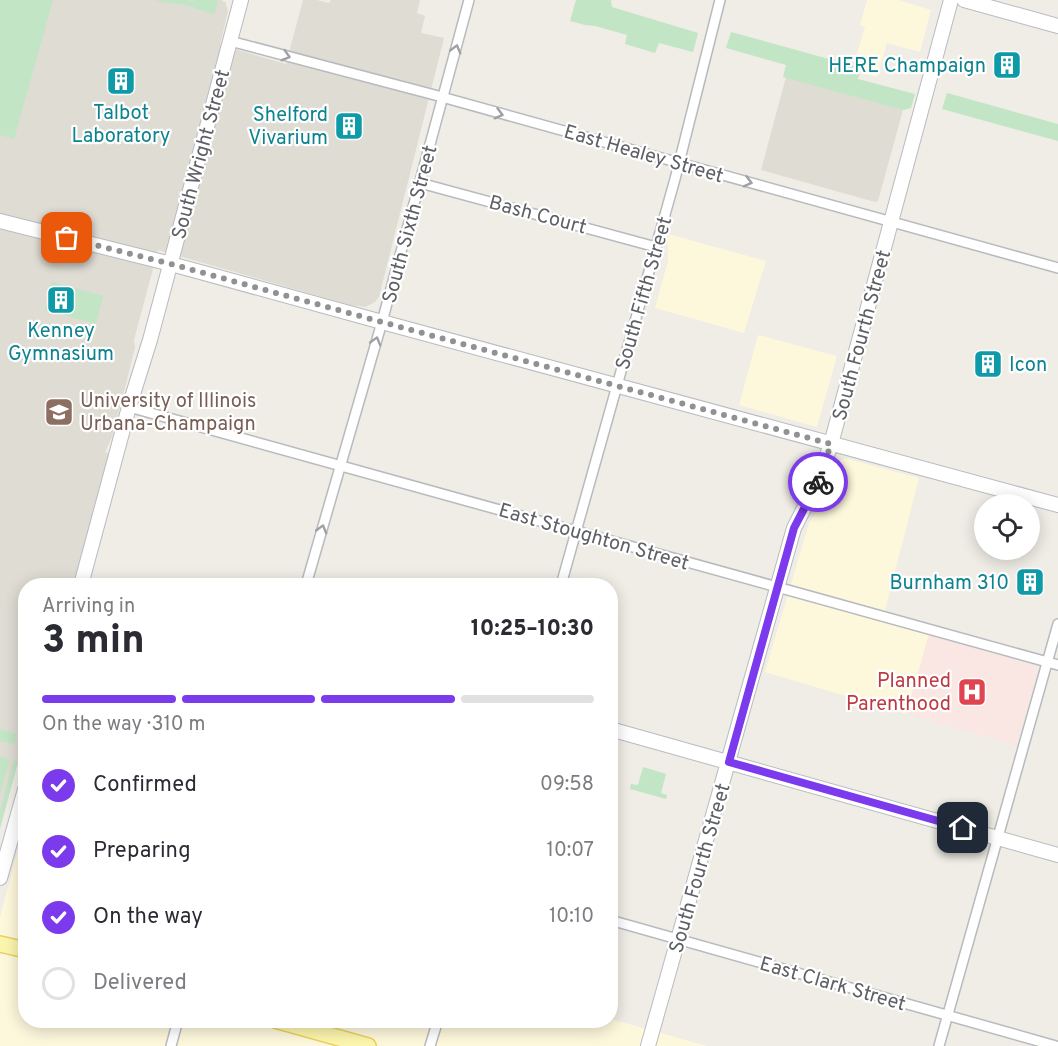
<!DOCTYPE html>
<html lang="en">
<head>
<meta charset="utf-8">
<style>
  body { margin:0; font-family:Overpass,sans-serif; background:#f7f7f7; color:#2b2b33; height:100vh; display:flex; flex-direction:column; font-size:22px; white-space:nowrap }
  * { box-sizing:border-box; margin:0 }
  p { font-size:20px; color:#7c7c81 }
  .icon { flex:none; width:33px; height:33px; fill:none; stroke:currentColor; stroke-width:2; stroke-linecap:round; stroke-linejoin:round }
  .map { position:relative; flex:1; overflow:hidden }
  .details { position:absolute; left:18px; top:578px; width:600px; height:450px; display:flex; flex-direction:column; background:#fff; border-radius:24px; box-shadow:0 3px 15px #0003 }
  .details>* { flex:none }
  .buttons { position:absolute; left:974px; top:494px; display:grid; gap:12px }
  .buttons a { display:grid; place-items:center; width:66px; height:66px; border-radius:50%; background:#fff; box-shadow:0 3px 15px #0003; font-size:30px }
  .pin { position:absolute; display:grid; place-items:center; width:51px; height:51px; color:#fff; margin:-26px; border-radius:12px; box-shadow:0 3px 9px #0006 }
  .courier { position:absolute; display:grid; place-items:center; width:60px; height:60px; margin:-30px; border:4px solid #7c3aed; border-radius:50%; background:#fff; color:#222; box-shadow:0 2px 8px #0007 }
  .head em { font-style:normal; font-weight:800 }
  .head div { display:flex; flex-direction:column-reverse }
  .head { display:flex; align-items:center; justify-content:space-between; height:102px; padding:0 24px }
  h1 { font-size:39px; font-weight:800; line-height:45px }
  .bar { display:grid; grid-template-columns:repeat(4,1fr); gap:9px 6px; align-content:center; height:72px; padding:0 24px }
  .bar i { height:8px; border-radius:4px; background:#e1e1e2 }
  .bar .active { background:#7c3aed }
  .bar p { grid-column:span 4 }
  ol { padding:0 24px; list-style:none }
  li { display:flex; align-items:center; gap:18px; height:66px }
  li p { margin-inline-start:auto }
  li .icon { padding:6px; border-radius:50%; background:#7c3aed; color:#fff; stroke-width:4 }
  li:last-child { color:#7c7c81 }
  li i { width:33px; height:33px; border:3px solid #e1e1e2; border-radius:50% }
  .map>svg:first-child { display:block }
  .commercial { fill:#fdf8dc }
  .education { fill:#dedcd3 }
  .medical { fill:#fae6e2 }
  .green { fill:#c2e5c5 }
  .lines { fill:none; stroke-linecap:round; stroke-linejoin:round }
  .street-casing { stroke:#b7babe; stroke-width:12 }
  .secondary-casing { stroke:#b8bbc0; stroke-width:16 }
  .primary-casing { stroke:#ecd060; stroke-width:18 }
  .street { stroke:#fff; stroke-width:9 }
  .secondary { stroke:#fff; stroke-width:14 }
  .primary { stroke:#fcf5ad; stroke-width:15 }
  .oneway { stroke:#9ea0a3 }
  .done { stroke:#909192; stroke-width:6; stroke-dasharray:0 10.8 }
  .route { stroke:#7c3aed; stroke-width:8 }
  .labels { text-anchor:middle; stroke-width:4.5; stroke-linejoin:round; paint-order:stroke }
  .culture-label { font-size:20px; fill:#0d838f; stroke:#fff; text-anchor:end }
  .street-label { font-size:20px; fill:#5d6065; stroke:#fff }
  .education-label { font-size:20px; fill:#785e54; stroke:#fff; text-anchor:start }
  .health-label { font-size:20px; fill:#be3a42; stroke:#fff; text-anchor:end }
</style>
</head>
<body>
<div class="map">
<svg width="1058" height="1046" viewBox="0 0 1058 1046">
  <rect width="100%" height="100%" fill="#efede5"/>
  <g class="commercial">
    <path d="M867,0H898L931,10L920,52L887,43L877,77L852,70L865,27L860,25Z"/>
    <path d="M668,234L766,261L744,333L655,308L668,261Z"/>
    <path d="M758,335L837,356L817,427L739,405Z"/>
    <path d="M840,459H848L919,478L882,622L929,635L906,714L765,672L809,523L820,506L831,482Z"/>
    <path d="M17,853L26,855V1020L611,1019L707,1046H0V917Z"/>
  </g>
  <g class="education">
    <path d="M0,0H222V1L226,2V5L228,11L220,45L286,64L303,0H317L329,3L331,0H420L417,13L425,16L421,33L444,38L379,297L375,302L365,307L350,305L158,250L134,340L135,348L125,388L112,437L105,452L110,454L78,571L76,574L73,585H26L25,736L0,829Z"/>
    <path d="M786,77L903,110L878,201L875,202L761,170Z"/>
  </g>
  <path class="medical" d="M929,635L1035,666L1038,671L1016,745L906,714Z"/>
  <g class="green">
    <path d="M0,0H53L14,139L0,135Z"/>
    <path d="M155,0H189L191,2L195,0H218L215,13L212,14L186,5L162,2Z"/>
    <path d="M576,0H611L612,7L698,33L693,52L659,43L655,53L625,44L627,35L595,26L585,25L570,21Z"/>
    <path d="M731,32L854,66L853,70L860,72L858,79L915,94L911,108L903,110L783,77L786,65L726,48Z"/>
    <path d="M947,93L1058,124V141L942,109Z"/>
    <path d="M52,282L103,296L96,324L45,310Z"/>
    <path d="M0,729L16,734L14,744L0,741Z"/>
    <path d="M0,757L8,759L9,761L0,795Z"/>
    <path d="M15,761L18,762L0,828V811L13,762Z"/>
    <path d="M643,767L666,774L661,793L667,795L666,799L630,789L631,784L638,785Z"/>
  </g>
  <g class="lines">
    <g class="street-casing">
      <g id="street">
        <path d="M230,41L431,94L1058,268"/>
        <path d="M420,183L656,247"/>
        <path d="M129,407L1058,665"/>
        <path d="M306,585L382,322L469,0"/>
        <path d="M561,585L675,179L720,0"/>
        <path d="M610,920L1056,1046"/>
        <path d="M171,1046L178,1020"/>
        <path d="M430,1046L438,1020"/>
        <path d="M939,1046L1058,624"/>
      </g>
    </g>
    <g class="secondary-casing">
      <g id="secondary">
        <path d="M964,0L1058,26"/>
        <path d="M0,221L171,264L382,322L1058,505"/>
        <path d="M81,585L129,407L150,340L241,0"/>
        <path d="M610,729L1058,855"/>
        <path d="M0,878L26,786"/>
        <path d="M648,1046L794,528L818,481L831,444L951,0"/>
      </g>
    </g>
    <g class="primary-casing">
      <g id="primary">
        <path d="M0,944L26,950"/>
        <path d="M275,1020L368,1046"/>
      </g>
    </g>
    <use href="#street" class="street"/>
    <use href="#secondary" class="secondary"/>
    <use href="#primary" class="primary"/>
  </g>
  <defs><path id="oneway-chevron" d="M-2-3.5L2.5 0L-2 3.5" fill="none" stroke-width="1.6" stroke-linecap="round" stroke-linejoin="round" transform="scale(1.5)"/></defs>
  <g class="oneway">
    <use href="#oneway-chevron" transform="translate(456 49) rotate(-75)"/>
    <use href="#oneway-chevron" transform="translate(286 56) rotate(16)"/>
    <use href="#oneway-chevron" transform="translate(499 114) rotate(15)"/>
    <use href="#oneway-chevron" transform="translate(748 182) rotate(15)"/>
    <use href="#oneway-chevron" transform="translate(376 341) rotate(-74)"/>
    <use href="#oneway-chevron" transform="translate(322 529) rotate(-74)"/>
  </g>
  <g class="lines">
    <path class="done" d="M67,238L171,264L367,318L831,444L818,482"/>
    <path class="route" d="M818,482L794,528L729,762L963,828"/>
  </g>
  <defs>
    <g id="building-square" transform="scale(1.5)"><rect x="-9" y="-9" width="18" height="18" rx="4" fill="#0f9aa8" stroke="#fff"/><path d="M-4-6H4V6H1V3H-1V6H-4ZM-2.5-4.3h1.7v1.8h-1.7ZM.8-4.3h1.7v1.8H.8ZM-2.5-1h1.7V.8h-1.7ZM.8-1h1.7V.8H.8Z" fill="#fff"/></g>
    <g id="university-square" transform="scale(1.5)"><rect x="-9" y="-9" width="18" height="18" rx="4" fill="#8d6e63" stroke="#fff"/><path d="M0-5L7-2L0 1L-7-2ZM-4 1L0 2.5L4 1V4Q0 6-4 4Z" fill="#fff"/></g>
    <g id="hospital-square" transform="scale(1.5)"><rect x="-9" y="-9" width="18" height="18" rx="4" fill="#e0444e" stroke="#fff"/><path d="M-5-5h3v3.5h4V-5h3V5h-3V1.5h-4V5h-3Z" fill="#fff"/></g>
  </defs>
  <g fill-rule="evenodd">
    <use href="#building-square" x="1007" y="65"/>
    <use href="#building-square" x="121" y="81"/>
    <use href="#building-square" x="349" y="126"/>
    <use href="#building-square" x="61" y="300"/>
    <use href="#building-square" x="988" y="364"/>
    <use href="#university-square" x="59" y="412"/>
    <use href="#building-square" x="1030" y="582"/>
    <use href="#hospital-square" x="972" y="692"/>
  </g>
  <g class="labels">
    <g class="culture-label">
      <text x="986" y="72">HERE Champaign</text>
      <text x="121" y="119" text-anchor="middle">Talbot<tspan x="121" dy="23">Laboratory</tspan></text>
      <text x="328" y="121">Shelford<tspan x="328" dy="23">Vivarium</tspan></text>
      <text x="61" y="337" text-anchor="middle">Kenney<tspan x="61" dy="23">Gymnasium</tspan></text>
      <text x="1009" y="371" text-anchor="start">Icon</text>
      <text x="1009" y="589">Burnham 310</text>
    </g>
    <g class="street-label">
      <text transform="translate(644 153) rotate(16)" y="7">East Healey Street</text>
      <text transform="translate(200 154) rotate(-75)" y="7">South Wright Street</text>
      <text transform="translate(538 214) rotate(15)" y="7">Bash Court</text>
      <text transform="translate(409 224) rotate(-75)" y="7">South Sixth Street</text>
      <text transform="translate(643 293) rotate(-74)" y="7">South Fifth Street</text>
      <text transform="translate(861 335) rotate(-75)" y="7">South Fourth Street</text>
      <text transform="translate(594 536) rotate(16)" y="7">East Stoughton Street</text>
      <text transform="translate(699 868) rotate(-74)" y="7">South Fourth Street</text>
      <text transform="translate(833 983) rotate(16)" y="7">East Clark Street</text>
    </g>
    <g class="education-label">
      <text x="80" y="407">University of Illinois<tspan x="80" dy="23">Urbana-Champaign</tspan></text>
    </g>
    <g class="health-label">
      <text x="951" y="687">Planned<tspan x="951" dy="23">Parenthood</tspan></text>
    </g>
  </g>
</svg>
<div class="buttons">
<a><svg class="icon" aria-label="locate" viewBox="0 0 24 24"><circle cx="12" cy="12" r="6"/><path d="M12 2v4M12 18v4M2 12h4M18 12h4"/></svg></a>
</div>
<div class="pin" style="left:67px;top:238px;background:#ea580c"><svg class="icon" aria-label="bag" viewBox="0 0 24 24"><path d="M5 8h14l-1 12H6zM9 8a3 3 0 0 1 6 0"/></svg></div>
<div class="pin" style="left:963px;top:828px;background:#1f2937"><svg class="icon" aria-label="home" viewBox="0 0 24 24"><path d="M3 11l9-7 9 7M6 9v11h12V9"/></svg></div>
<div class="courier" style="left:818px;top:482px"><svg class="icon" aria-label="bike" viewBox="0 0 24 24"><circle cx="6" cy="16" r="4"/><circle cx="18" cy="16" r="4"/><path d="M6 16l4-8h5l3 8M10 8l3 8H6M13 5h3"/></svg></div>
<section class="details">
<div class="head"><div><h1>3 min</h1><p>Arriving in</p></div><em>10:25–10:30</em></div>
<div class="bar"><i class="active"></i><i class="active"></i><i class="active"></i><i></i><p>On the way · 310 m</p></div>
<ol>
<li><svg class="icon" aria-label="check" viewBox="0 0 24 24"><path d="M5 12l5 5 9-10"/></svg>Confirmed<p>09:58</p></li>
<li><svg class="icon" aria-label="check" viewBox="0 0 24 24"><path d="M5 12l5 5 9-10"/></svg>Preparing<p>10:07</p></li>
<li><svg class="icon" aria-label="check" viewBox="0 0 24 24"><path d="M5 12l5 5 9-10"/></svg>On the way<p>10:10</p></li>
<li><i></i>Delivered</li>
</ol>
</section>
</div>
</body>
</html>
